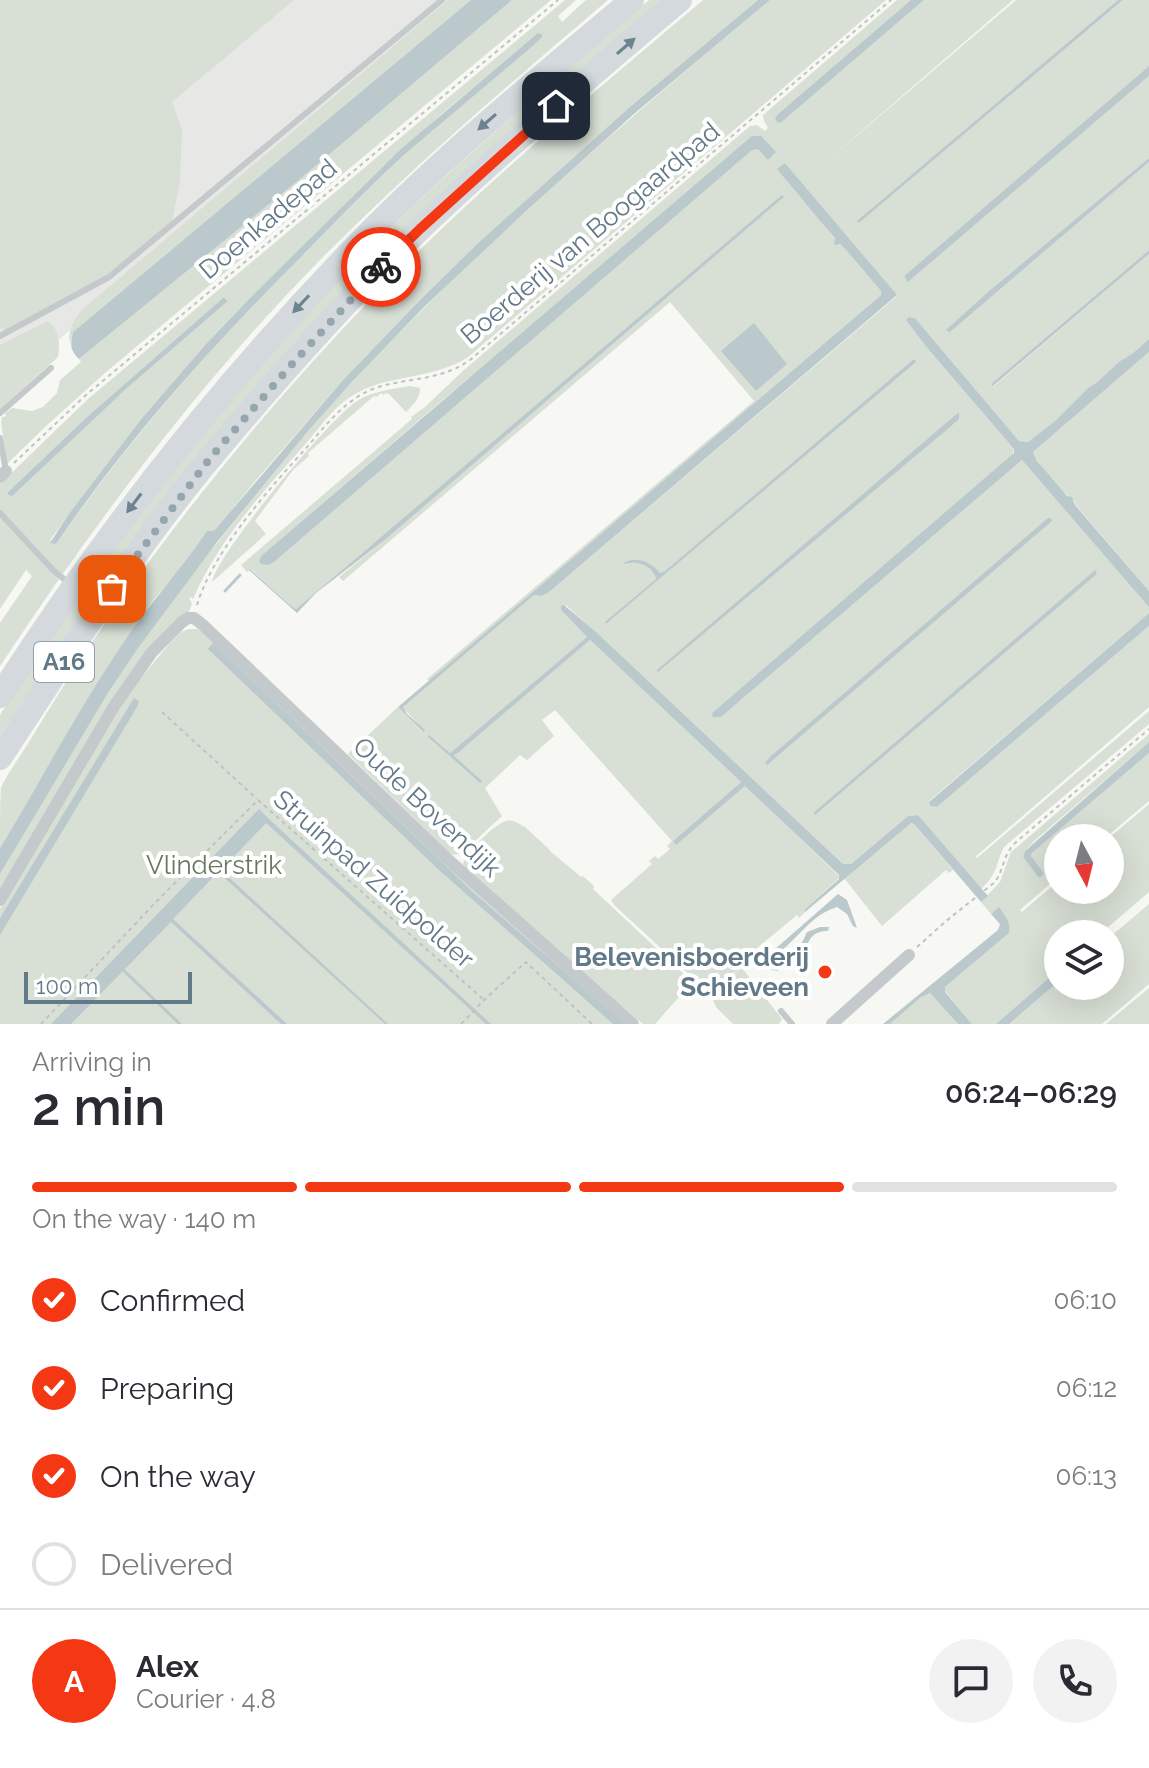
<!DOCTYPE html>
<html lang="en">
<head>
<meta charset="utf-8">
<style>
  body { margin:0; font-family:Raleway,sans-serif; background:#f2f2f3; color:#2b2b33; height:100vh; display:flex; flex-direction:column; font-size:30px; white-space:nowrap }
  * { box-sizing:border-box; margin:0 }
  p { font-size:26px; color:#7c7c81 }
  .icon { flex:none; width:44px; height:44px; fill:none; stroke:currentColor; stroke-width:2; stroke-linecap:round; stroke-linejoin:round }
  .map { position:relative; height:1024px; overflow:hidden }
  .sheet { display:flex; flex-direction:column; background:#fff; flex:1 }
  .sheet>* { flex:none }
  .needle { width:52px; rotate:173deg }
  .fabs { position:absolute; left:1044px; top:824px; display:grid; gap:16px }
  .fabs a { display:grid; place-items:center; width:80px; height:80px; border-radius:50%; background:#fff; box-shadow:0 8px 32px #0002; font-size:40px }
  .scale { position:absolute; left:24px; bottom:20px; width:168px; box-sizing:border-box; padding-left:8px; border:4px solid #627a87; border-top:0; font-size:22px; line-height:28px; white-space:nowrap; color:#627a87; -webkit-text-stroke:6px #fff; paint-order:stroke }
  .pin { position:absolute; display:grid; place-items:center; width:68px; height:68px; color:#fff; margin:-34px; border-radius:16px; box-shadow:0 4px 12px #0006 }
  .courier { position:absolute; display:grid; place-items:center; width:80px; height:80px; margin:-40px; border:6px solid #f53814; border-radius:50%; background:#fff; color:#222; box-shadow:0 2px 10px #0007 }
  .overview em { font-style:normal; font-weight:600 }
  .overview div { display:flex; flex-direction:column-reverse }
  .overview { display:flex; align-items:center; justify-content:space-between; height:136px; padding:0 32px }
  h1 { font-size:52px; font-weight:600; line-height:60px }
  .bar { display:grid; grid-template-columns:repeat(4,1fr); gap:12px 8px; align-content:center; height:96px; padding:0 32px }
  .bar i { height:10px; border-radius:6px; background:#e1e1e2 }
  .bar .on { background:#f53814 }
  .bar p { grid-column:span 4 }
  .line { display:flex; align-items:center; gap:20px; padding:0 32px; border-top:2px solid #e1e1e2 }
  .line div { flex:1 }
  .round { display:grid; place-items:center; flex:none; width:84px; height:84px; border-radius:42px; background:#f2f2f3 }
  ol { padding:0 32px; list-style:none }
  li { display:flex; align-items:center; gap:24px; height:88px }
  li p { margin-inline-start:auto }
  li .icon { padding:8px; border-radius:50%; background:#f53814; color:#fff; stroke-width:4 }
  li:last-child { color:#7c7c81 }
  li i { width:44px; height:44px; border:4px solid #e1e1e2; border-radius:50% }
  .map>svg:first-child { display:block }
  .built { fill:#e7e8e6 }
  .green { fill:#d8dfd4; fill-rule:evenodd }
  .water { fill:#bbc9cd }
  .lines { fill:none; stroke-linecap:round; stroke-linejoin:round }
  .stream { stroke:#bbc9cd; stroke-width:3 }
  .path { stroke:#bfc2c4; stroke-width:2; stroke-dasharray:4 4; stroke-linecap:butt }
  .lane { stroke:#c4c9cc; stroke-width:6 }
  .street { stroke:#c4c9cc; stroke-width:12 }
  .highway { stroke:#d3d9dd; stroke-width:24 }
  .oneway { fill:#6d8490 }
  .done { stroke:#96a6ad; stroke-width:8; stroke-dasharray:0 14.4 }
  .route { stroke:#f53814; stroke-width:10 }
  .poi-dot { fill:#f53814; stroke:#fff; stroke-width:3 }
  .labels { text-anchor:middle; stroke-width:8; stroke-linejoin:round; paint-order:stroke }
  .shield { fill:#fff; stroke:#91a2ab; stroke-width:2 }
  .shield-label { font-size:24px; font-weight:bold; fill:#627a87 }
  .street-label { font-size:26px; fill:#627a87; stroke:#fff }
  .park-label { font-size:26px; fill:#66795e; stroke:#fff }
  .poi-label { font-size:26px; font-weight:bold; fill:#627a87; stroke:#fff; text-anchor:end }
</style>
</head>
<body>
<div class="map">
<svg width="1149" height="1024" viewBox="0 0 1149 1024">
  <rect width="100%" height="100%" fill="#f7f7f3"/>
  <path class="built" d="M0,0H464L0,389Z"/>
  <g class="green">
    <path d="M0,0H294L172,102L182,129L180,181L172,222L106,276L6,331L0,327Z"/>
    <path d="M448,0H471L73,332L70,344C67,331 74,319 83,309Z"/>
    <path d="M512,0H551L106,372L46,426L7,464L1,422L2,417L6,416L5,413L12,408L32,411L43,407L57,393L60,380L81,362L79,359L305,175Z"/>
    <path d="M565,0H576L558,16L562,22L586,0H608C508,85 409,170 317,263C197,386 94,524 0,666V623L32,576L26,570L0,609V484L88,399ZM541,33L534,45C491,82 447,118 404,155C367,189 331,226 296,262C208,350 127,442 56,544L50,540L142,418L206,344L252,296L439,116L538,34ZM224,297L228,301L126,389L10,496L8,492L87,417Z"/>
    <path d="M649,0H664L502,139L92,598L0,736V715C27,674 53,633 81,593C150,496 228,399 309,311C414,198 532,99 649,0Z"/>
    <path d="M703,0H758L631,106L478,243L419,301L343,380L251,486L225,519L154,599L98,683L0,848C0,835 0,800 1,788C8,772 20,757 29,742C56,697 84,653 114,610C194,497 283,389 380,290C481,186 593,93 703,0Z"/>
    <path d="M770,0H886L467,358C430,380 391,374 357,393C337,403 323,423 309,440C266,488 219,539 193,599L191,597L189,599L192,603L188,615L178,620L40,824L0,888V874C45,798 87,719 138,647C169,604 201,563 234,522C272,475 309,428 351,383C480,245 625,122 770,0Z"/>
    <path d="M897,0H911L778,114L775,118L783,121L924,0H1013L814,172L1016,0H1118L858,221L859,223L1123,0H1149V66L904,276L909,281L1149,76V158L989,291L946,331L949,333L1149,162V250L991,384L994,386L1149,254V339L1133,353L1120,361L1096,383L1088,388L1056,420L1028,442L1019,441L915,318L910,317L907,320L928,349L1014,449L1012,457L712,713L721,717L1022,460L1145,601L1149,607V613L929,801L930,806L937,807L1149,626V707L975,857L977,858L1149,711V724L1004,847C995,865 998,874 981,889L918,815L908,816L851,864H843L566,605L561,610L587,637L450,753L430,736L428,737L480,783L454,757L459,751L590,640L741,782L673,841L676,844L745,785L840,877L804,910L805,912L799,918L797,915L745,958L748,962L742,968L782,1019L779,1024H733L716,1007L710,993L741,968L710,989H707L694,980L655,1024H643L558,952L466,868L463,864C466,853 494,824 506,821C513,819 519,824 525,827L550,850V851L581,877L583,876L594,886L593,889L687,977L689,974L614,905L611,900L652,864L649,861L655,856L658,859L670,849L667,846L672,841L555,710L542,720L554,736L527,760L520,755L485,788L502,816L463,852L455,855L450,853L348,754L398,707L422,732L424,730L402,707L535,594L537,596L548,593L897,296L785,163L796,192L835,238L837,244H840L846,250L881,291V295L429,681L427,679L754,401L670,302L343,581L339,577L386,539L783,198L782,196L354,560L296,609L290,605L251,569L247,572L241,565L412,419L411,417L425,407L464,370L750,126L757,125L765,131L768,128L764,121L763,115ZM761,137L758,149H752L273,563L268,565L259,561L261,556L440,402ZM914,360L915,362L606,624V622L656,579C655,566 637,561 626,562C639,560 652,562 660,573L665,571ZM1094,571L1097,574L814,815L813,813Z"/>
    <path d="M48,321C60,331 60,343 58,357L0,409V345Z"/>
    <path d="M1149,352V591L1075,504V501C1059,490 1040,469 1033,452Z"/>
    <path d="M410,386L420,388C420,399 413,405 406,412L389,394L386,393L383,395L381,393L377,397L374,396L308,453L309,456L293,470L255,521L266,534L212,582C216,555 331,417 357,401C373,391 392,389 410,386Z"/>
    <path d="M189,629H197L207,634L625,1024L575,981L620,1024H0V909L117,712L141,678L169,644L181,632Z"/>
    <path d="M1149,734V742L1034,841L1025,851L1023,857L1038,877L1044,873L1031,856L1032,853L1149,753V801L1105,838H1058V877L1020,910L1022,912L1058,881V890H1110L1109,838L1149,804V892L1100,934H1058V970L996,1024H972L945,991V987L1009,933L998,908L991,914L981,902L1000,882L1011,852Z"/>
    <path d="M910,823L915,825L953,870L949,873L946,870L882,926L844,878Z"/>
    <path d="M1149,904V984L1102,1024H1009L1058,982V986H1110V937Z"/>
    <path d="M1149,988V1024H1106Z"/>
    <path d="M930,993L958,1024H890L920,998Z"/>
  </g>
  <g class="water">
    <path d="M471,0H512L305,175L79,359C70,350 70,345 73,332Z"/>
    <path d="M758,0H770L634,114L525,212L422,309L350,384L309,430L218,541L138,648L109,691L0,874V848C42,779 80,706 126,639C151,601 182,569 207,531H214L343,380L419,301L478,243L631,106Z"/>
    <path d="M911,0H924L783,121L779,123L777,122L775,118L778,114Z"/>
    <path d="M1118,0H1123L859,223L857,221Z"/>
    <path d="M538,33L542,34V37L534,45C491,82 447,118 404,155C368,188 334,223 300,258C211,347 127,440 56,544L50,543L69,514L142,418L206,344L252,296L401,149Z"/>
    <path d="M1149,66V76L908,282L904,276Z"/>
    <path d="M752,136H761L776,152L768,160L758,149L752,150L273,563L268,565L261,564L259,561L261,556Z"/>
    <path d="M1149,158V162L949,333L946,330L989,291Z"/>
    <path d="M785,163L897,295L548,593L540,596L534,595L403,707L407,714L425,730L423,732L398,707L881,295V291L846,250L840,244L834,245L835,238C815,216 797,192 777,169Z"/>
    <path d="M782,195L784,197L386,539L316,593L297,613L249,570L250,569L290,605L296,609L354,560Z"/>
    <path d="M1149,250V254L993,386L991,384Z"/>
    <path d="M224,297L228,301L126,389L12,496L8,495V492L87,417Z"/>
    <path d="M909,317L915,318L1019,441L1028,442L1056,420L1088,388L1096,383L1120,361L1133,353L1149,339V352L1033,452L1037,461L1067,496L1072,497L1075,505L1149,591V607L1022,460L721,717H713L712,713L1014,453V449L928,349L906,320Z"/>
    <path d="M754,323L787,364L756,391L721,351Z"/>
    <path d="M914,359L916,362L606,624L605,622L656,579C654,565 633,559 622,565C633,554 652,562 660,573L665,571Z"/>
    <path d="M959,412V419L950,427L658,672L657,670Z"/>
    <path d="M1048,518H1051L1052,521L767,765L765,763L771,756Z"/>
    <path d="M1095,570L1097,574L815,815L813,813Z"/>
    <path d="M564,605L597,633L843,864H851L908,816L918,815L988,896L981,902L915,825L911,823L805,912L804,910L839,879V875L745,786L676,845L673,841L741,782L590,640L454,756L482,781L480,783L428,737L429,735L450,753L587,637L561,610V606Z"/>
    <path d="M1149,613V626L937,807L930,806L929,802Z"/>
    <path d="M213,643L473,892L625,1024H613L439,870L208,649Z"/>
    <path d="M134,698L139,701L137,707L0,935V918Z"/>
    <path d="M1149,742V753L1032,853L1031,856L1044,873L1041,877H1038L1023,857L1025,851Z"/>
    <path d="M259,809L269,819L491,1024H486L266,823L221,870L388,1024H385L218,872L173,919L287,1024H281L171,922L71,1024H51Z"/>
    <path d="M838,894L847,900L857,928L853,926L847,914L837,907C818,913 808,925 794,939C785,948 777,953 770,963L772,967L779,966L785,957C799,954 801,944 807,932L820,927H829L828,931C798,931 813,964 787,969L785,967L777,971L770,969L766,962L774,950Z"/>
    <path d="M999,907C1005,916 1011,922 1009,933L945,987V992L972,1024H958L930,993L920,998L890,1024H883L998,930L1000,924L991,914Z"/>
    <path d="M1058,970V982L1009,1024H996Z"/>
  </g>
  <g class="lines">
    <g class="stream">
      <path d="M225,591L240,575"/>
      <path d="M122,969L180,1024"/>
    </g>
    <g class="path">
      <path d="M14,463L86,395L558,0"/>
      <path d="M197,605C213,551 270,488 308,446C325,426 342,404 366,392C399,376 436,384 470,360L891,0"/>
      <path d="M162,712L257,799"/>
      <path d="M917,947L946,921L995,882C1004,869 1003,855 1015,843L1149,729"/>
      <path d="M41,1024L153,905L258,800L484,1000"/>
      <path d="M461,1024L484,1000L526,962L592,1024"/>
    </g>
    <g class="lane">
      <path d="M0,336L109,277L442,0"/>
      <path d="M0,413L51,368"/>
      <path d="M0,438L6,471"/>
      <path d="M0,513L53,570L70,584"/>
      <path d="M781,1011L792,1024"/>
    </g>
    <g class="street">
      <path d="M0,477L6,471"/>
      <path d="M0,900L113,708L152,652L182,622L188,618H194L203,625L453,864L633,1024"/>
      <path d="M832,1024L909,955"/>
    </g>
    <g class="highway">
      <path d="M0,696C105,532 225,380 361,241C445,154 540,78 632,0"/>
      <path d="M0,758C67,656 134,549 212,456C278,377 347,299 421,228C504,149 592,74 680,0"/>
    </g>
  </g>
  <defs><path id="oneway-solid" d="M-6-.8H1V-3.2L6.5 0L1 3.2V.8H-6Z" transform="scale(2)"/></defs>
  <g class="oneway">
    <use href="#oneway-solid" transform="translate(626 46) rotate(-41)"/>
    <use href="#oneway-solid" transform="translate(487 122) rotate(139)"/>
    <use href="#oneway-solid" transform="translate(301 304) rotate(133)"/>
    <use href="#oneway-solid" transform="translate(134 503) rotate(127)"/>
  </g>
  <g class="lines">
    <path class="done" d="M112,589L211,457L294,362L381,267"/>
    <path class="route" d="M381,267L420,229L556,106"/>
  </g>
  <circle class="poi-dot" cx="825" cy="972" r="8"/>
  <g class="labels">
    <rect class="shield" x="34" y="642" width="60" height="40" rx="6"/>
    <g class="shield-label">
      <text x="64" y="670">A16</text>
    </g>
    <g class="street-label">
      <text transform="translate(268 219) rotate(-40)" y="9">Doenkadepad</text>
      <text transform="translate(590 233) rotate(-40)" y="9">Boerderij van Boogaardpad</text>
      <text transform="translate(427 807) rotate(43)" y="9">Oude Bovendijk</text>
      <text transform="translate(374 879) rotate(41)" y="9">Struinpad Zuidpolder</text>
    </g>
    <g class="park-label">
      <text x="214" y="874">Vlinderstrik</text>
    </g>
    <g class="poi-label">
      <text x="809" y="966">Belevenisboerderij<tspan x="809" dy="30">Schieveen</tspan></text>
    </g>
  </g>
</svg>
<div class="fabs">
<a><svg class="needle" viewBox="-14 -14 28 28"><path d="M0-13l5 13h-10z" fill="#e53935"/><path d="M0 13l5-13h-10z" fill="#7c7c81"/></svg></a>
<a><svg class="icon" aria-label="layers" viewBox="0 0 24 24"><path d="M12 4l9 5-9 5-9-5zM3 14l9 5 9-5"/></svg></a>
</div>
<div class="scale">100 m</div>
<div class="pin" style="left:112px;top:589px;background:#ea580c"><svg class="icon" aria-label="bag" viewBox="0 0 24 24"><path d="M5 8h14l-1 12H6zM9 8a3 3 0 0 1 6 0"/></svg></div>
<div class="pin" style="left:556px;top:106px;background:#1f2937"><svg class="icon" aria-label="home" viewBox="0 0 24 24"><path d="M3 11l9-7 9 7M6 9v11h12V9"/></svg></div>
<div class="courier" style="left:381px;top:267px"><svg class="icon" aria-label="bike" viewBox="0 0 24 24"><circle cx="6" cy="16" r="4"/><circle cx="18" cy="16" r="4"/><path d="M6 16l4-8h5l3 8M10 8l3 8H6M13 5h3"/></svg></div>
</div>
<section class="sheet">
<div class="overview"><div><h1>2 min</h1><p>Arriving in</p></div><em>06:24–06:29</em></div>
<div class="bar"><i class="on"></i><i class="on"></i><i class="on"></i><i></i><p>On the way · 140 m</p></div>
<ol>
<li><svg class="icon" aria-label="check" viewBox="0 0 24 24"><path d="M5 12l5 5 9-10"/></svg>Confirmed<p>06:10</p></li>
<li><svg class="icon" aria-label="check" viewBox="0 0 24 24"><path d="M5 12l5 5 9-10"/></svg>Preparing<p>06:12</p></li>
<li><svg class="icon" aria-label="check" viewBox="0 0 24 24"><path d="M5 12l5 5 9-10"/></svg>On the way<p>06:13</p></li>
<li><i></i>Delivered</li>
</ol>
<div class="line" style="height:144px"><b class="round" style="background:#f53814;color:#fff">A</b><div><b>Alex</b><p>Courier · 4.8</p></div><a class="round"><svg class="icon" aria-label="chat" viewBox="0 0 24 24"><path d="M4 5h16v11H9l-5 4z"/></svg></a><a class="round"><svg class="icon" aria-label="phone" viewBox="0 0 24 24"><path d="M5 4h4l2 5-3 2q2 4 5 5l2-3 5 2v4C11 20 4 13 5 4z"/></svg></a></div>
</section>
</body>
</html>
